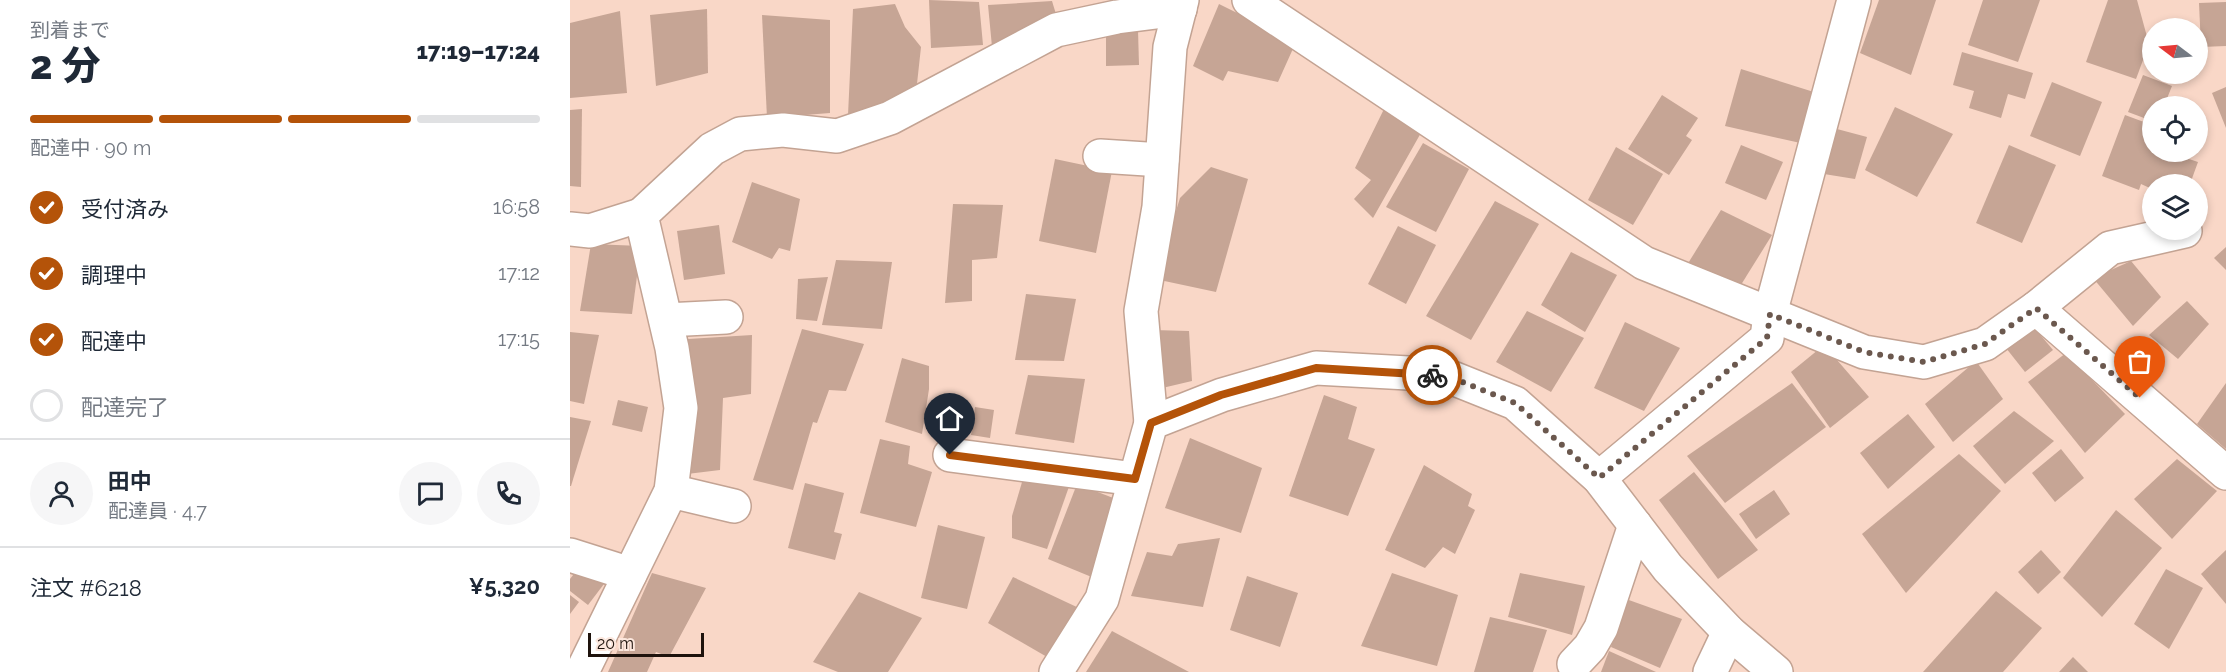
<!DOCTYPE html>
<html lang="ja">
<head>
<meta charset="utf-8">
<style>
  body { margin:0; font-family:Raleway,"Noto Sans JP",sans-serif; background:#f6f6f7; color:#1f2937; height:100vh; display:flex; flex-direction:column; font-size:22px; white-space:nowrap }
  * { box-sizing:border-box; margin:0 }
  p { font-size:20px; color:#747a83 }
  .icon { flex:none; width:33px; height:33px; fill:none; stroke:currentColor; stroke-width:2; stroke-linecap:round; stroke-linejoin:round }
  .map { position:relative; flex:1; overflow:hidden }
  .side { display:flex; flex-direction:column; background:#fff; width:570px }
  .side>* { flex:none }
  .needle { width:39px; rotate:286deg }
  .controls { position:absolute; left:1572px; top:18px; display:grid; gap:12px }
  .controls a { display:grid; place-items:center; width:66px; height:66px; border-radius:50%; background:#fff; box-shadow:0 3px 9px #0003; font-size:30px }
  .scale { position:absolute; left:18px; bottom:15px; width:116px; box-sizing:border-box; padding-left:6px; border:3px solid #1e130d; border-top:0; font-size:16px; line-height:21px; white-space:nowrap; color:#1e130d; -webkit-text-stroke:4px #fce7dd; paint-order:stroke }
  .pin { position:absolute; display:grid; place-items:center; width:51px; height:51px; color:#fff; margin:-62px -26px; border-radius:50% 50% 50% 0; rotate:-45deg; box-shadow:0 0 6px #0007 }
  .pin .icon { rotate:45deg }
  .courier { position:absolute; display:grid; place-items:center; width:60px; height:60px; margin:-30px; border:4px solid #b45309; border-radius:50%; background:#fff; color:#222; box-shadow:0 2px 8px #0007 }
  .headline em { font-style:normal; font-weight:800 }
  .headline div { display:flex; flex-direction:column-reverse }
  .headline { display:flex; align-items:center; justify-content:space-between; height:102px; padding:0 30px }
  h1 { font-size:39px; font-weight:800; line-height:45px }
  .bar { display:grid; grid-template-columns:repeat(4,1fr); gap:9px 6px; align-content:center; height:72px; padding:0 30px }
  .bar i { height:8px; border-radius:4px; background:#e0e1e3 }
  .bar .active { background:#b45309 }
  .bar p { grid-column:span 4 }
  .line { display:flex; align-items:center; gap:15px; padding:0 30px; border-top:2px solid #e0e1e3 }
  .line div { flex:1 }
  .round { display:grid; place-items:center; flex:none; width:63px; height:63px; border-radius:32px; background:#f6f6f7 }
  ol { padding:0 30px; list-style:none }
  li { display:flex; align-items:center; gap:18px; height:66px }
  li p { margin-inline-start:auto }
  li .icon { padding:6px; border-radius:50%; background:#b45309; color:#fff; stroke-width:4 }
  li:last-child { color:#747a83 }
  li i { width:33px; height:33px; border:3px solid #e0e1e3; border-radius:50% }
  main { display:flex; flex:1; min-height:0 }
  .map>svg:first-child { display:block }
  .building { fill:#c6a595 }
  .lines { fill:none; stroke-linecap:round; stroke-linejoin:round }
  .minor-casing { stroke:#c3a393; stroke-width:36 }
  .minor { stroke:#fff; stroke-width:33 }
  .done { stroke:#6b584e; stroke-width:6; stroke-dasharray:0 10.8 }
  .route { stroke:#b45309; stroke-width:8 }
</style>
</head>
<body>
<main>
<section class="side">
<div class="headline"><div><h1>2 分</h1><p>到着まで</p></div><em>17:19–17:24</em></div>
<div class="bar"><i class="active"></i><i class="active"></i><i class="active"></i><i></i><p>配達中 · 90 m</p></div>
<ol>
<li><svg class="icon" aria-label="check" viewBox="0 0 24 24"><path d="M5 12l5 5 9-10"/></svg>受付済み<p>16:58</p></li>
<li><svg class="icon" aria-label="check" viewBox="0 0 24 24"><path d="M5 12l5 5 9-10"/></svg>調理中<p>17:12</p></li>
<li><svg class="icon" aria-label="check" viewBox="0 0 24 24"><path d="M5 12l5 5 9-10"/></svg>配達中<p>17:15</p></li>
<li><i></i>配達完了</li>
</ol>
<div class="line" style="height:108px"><a class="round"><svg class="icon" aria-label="person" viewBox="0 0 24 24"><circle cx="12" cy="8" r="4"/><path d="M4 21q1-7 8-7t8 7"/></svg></a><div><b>田中</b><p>配達員 · 4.7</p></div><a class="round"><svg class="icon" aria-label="chat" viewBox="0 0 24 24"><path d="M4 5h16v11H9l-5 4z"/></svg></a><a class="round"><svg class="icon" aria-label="phone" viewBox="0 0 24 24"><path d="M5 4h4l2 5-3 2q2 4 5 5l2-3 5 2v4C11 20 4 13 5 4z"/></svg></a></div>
<div class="line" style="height:78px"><div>注文 #6218</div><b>¥5,320</b></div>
</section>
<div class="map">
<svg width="1656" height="672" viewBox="0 0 1656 672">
  <rect width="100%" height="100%" fill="#f9d7c7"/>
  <g class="building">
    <path d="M359,0L409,2L413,45L361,48Z"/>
    <path d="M1309,0H1366L1341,75L1290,53Z"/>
    <path d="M1413,0H1470L1448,62L1398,45Z"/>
    <path d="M1538,0H1567L1579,44L1566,79L1516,62Z"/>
    <path d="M482,1L489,24L423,57L418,5Z"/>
    <path d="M1656,2V46L1631,47L1629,3Z"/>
    <path d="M325,4L335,27L351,47L346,93L320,98L317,110L278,115L283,9Z"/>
    <path d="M649,4L726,42L708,82L658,71L653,81L623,66Z"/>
    <path d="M137,9L138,73L86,86L80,15Z"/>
    <path d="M50,11L57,93L0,98V23Z"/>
    <path d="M192,15L260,20V113L197,118Z"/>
    <path d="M568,30L569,65L536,66V31Z"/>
    <path d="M1392,52L1463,73L1455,99L1438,94L1431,118L1399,108L1404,91L1383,85Z"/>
    <path d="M1171,69L1247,93L1235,144L1155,126Z"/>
    <path d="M1573,75L1602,86L1594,106H1582V121L1558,112Z"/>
    <path d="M1482,82L1532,102L1510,156L1460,136Z"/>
    <path d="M1656,87V128L1642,93Z"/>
    <path d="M1092,95L1128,118L1116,136L1122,140L1099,175L1058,149Z"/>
    <path d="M815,107L852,131L803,218L784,199L801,180L785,168Z"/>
    <path d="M1325,107L1383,134L1347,197L1295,170Z"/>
    <path d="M12,109L11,187L0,186V110Z"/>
    <path d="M1555,115L1582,125V152H1615L1613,157L1628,162L1620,184H1582V189L1571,184L1569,190L1532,176Z"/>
    <path d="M1267,129L1297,137L1285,179L1254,174Z"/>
    <path d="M853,143L899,169L866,232L816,207Z"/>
    <path d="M1171,145L1213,162L1196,200L1155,183Z"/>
    <path d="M1439,145L1486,165L1452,243L1406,223Z"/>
    <path d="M1046,147L1093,174L1063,225L1018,200Z"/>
    <path d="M485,159L542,171L526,253L469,241Z"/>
    <path d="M641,167L678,179L646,292L585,279L610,198Z"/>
    <path d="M182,182L230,199L220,251L209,248L202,259L162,242Z"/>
    <path d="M925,201L969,224L901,340L856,316Z"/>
    <path d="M383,204L433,205L427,258L402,260V301L375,303Z"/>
    <path d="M1151,210L1202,235L1169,288L1117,265Z"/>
    <path d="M149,225L155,274L114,280L107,231Z"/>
    <path d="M828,226L866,245L836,304L798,284Z"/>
    <path d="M21,244L71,246L62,314L10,311Z"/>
    <path d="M1656,247V270L1644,258Z"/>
    <path d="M1001,252L1047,275L1015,332L971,305Z"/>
    <path d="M266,260L322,262L312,329L252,325Z"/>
    <path d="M1561,261L1591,297L1563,326L1523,278Z"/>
    <path d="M258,277L247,321L226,319L228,279Z"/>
    <path d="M456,294L506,299L494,361L445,360Z"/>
    <path d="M1617,301L1639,324L1608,359L1579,335Z"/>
    <path d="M957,311L1014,338L981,392L926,362Z"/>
    <path d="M1055,322L1110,348L1074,411L1024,388Z"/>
    <path d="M1463,326L1483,350L1455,372L1436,348Z"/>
    <path d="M232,329L294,344L276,391L259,390L247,423L243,422L223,490L183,480Z"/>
    <path d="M583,330L619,331L622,381L588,389Z"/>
    <path d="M0,332L29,335L14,404L0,401Z"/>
    <path d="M182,335L181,394L153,398L150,470L117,474L118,339Z"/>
    <path d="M1254,345L1299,397L1260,428L1221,372Z"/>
    <path d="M1496,353L1555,414L1515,453L1458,382Z"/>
    <path d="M332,358L359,366V389L352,434L315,422Z"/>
    <path d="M1406,361L1433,399L1383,442L1355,404Z"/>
    <path d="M458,375L515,379L504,443L445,434Z"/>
    <path d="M1222,383L1256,427L1155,503L1117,456Z"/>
    <path d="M1656,383V449L1627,424Z"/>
    <path d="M754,395L787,407L778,439L805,449L778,516L719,496Z"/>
    <path d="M48,400L78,407L72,432L42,425Z"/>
    <path d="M405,407L424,410L420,438L401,435Z"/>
    <path d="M1444,411L1484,441L1435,484L1403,446Z"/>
    <path d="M1338,414L1365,447L1318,489L1290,453Z"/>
    <path d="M0,417L21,421L1,486H0Z"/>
    <path d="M620,438L692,468L671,533L595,508Z"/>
    <path d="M310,439L340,446L338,464L362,472L346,527L290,513Z"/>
    <path d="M1491,449L1514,478L1485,502L1462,473Z"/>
    <path d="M1389,454L1431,491L1336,593L1292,534Z"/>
    <path d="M1607,459L1647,491L1602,539L1564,499Z"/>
    <path d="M854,465L902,494L898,506L905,510L885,554L873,547L855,568L815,550Z"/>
    <path d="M455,472L501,481L477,549L442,538V516Z"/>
    <path d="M1124,472L1188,550L1148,579L1089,500Z"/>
    <path d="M235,483L274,493L264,532L272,534L265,560L218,548Z"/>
    <path d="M507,484L551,501L524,578L478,559Z"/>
    <path d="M1204,490L1220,514L1186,539L1169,514Z"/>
    <path d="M1546,510L1592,548L1532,617L1493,578Z"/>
    <path d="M368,525L415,537L397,609L351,598Z"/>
    <path d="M650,538L633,607L561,596L577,552L602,556L608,544Z"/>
    <path d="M1471,550L1491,572L1468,594L1448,572Z"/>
    <path d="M1656,550V604L1631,574Z"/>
    <path d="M13,562L37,580L18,605L0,591V579Z"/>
    <path d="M1596,569L1633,588L1599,649L1564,624Z"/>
    <path d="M82,573L136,588L99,657L86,652L77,672H38Z"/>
    <path d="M822,573L888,595L867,666L791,646Z"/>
    <path d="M950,573L1015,586L1002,635L938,617Z"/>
    <path d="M677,576L728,593L710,647L660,630Z"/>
    <path d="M443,577L511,609L484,661L418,623Z"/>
    <path d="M1426,591L1472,628L1433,672H1353Z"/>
    <path d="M289,592L352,618L318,672H268L243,662Z"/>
    <path d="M0,595L9,602L0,614Z"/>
    <path d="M1056,599L1112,619L1090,668L1041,647Z"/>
    <path d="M920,617L977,630L963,672H904Z"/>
    <path d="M542,631L619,672H516Z"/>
    <path d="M1039,651L1086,672H1031Z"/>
    <path d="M1503,657L1518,672H1489Z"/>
  </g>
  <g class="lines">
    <g class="minor-casing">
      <g id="minor">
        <path d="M679,0L1074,263L1294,352L1354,362L1415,344L1466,308L1540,248L1615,231"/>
        <path d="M530,156L592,160"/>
        <path d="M0,229L20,231L71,215"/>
        <path d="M1466,308L1656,473"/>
        <path d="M96,320L156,317"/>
        <path d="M581,423L571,311L589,207L600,47L612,0"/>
        <path d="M380,455L565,479"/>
        <path d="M1029,478L1197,338L1200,314L1284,0"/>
        <path d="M101,491L164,506"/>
        <path d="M0,555L60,574"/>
        <path d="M1004,664L1020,647L1031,628L1065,525"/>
        <path d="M12,672L101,491L111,408L102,348L71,215L142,149L170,134L213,130L267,136L320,118L486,30L547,17L610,9"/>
        <path d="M486,672L532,599L581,423L652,395L746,368L875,375L945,403L1029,478L1098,568L1159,632L1206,672"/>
        <path d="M1140,672L1159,632"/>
      </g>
    </g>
    <use href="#minor" class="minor"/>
  </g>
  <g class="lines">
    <path class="done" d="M862,375H875L945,403L1029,478L1197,338L1200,314L1294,352L1354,362L1415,344L1466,308L1570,398"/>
    <path class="route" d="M380,455L565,479L581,423L651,395L746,368L862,375"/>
  </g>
</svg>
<div class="controls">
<a><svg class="needle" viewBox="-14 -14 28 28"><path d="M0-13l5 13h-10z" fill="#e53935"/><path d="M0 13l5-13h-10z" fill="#747a83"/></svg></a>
<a><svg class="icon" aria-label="locate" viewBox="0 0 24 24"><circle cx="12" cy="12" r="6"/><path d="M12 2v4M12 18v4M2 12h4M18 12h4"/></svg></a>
<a><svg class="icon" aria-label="layers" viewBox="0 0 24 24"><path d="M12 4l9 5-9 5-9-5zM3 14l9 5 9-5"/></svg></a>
</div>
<div class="scale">20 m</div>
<div class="pin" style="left:1570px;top:398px;background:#ea580c"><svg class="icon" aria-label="bag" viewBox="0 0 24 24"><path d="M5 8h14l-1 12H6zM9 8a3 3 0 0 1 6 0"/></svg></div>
<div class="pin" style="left:380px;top:455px;background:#1f2937"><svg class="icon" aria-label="home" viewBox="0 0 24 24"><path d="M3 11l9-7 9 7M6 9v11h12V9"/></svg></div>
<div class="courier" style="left:862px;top:375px"><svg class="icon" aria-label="bike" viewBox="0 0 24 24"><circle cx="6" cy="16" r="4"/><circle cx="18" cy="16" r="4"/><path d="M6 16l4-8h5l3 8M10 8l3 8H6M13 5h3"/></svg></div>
</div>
</main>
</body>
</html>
